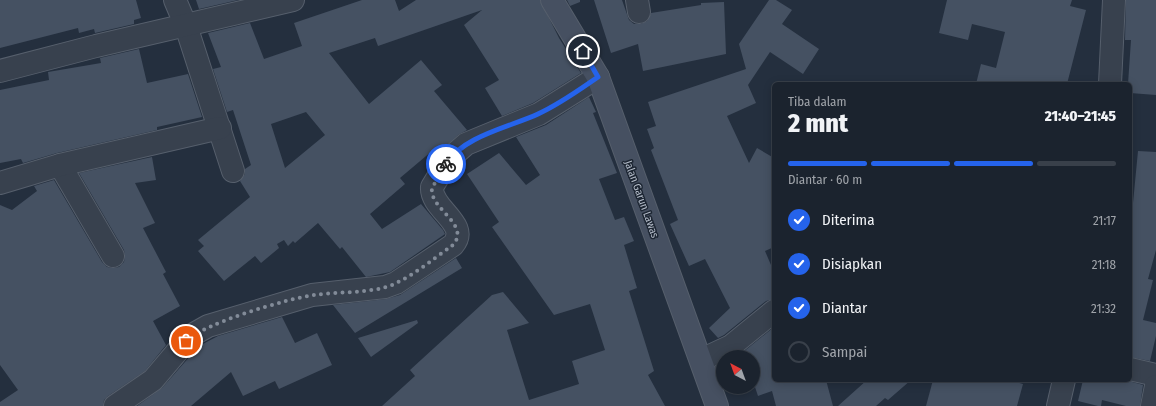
<!DOCTYPE html>
<html lang="id">
<head>
<meta charset="utf-8">
<style>
  body { margin:0; font-family:"Fira Sans Condensed",sans-serif; background:#282f3a; color:#f1f3f6; height:100vh; display:flex; flex-direction:column; font-size:15px; white-space:nowrap }
  * { box-sizing:border-box; margin:0 }
  p { font-size:13px; color:#a0a4aa }
  .icon { flex:none; width:22px; height:22px; fill:none; stroke:currentColor; stroke-width:2; stroke-linecap:round; stroke-linejoin:round }
  .map { position:relative; flex:1; overflow:hidden }
  .drawer { position:absolute; left:772px; top:82px; width:360px; height:300px; display:flex; flex-direction:column; background:#1b232e; border-radius:6px; box-shadow:0 2px 10px #0003,0 0 0 1px #39404a }
  .drawer>* { flex:none }
  .needle { width:26px; rotate:319deg }
  .fabs { position:absolute; left:716px; top:350px; display:grid; gap:8px }
  .fabs a { display:grid; place-items:center; width:44px; height:44px; border-radius:50%; background:#1b232e; box-shadow:0 2px 10px #0003,0 0 0 1px #39404a; font-size:20px }
  .pin { position:absolute; display:grid; place-items:center; width:34px; height:34px; color:#fff; margin:-17px; border:2px solid #fff; border-radius:50%; box-shadow:0 1px 4px #0007 }
  .courier { position:absolute; display:grid; place-items:center; width:40px; height:40px; margin:-20px; border:3px solid #2563eb; border-radius:50%; background:#fff; color:#222; box-shadow:0 1px 5px #0007 }
  .headline em { font-style:normal; font-weight:800 }
  .headline div { display:flex; flex-direction:column-reverse }
  .headline { display:flex; align-items:center; justify-content:space-between; height:68px; padding:0 16px }
  h1 { font-size:26px; font-weight:800; line-height:30px }
  .bar { display:grid; grid-template-columns:repeat(4,1fr); gap:6px 4px; align-content:center; height:48px; padding:0 16px }
  .bar i { height:5px; border-radius:3px; background:#39404a }
  .bar .active { background:#2563eb }
  .bar p { grid-column:span 4 }
  ol { padding:0 16px; list-style:none }
  li { display:flex; align-items:center; gap:12px; height:44px }
  li p { margin-inline-start:auto }
  li .icon { padding:4px; border-radius:50%; background:#2563eb; color:#fff; stroke-width:4 }
  li:last-child { color:#a0a4aa }
  li i { width:22px; height:22px; border:2px solid #39404a; border-radius:50% }
  .map>svg:first-child { display:block }
  .building { fill:#455162; fill-rule:evenodd }
  .lines { fill:none; stroke-linecap:round; stroke-linejoin:round }
  .minor-casing { stroke:#565f6c; stroke-width:24 }
  .tertiary-casing { stroke:#565f6c; stroke-width:24 }
  .secondary-casing { stroke:#565f6c; stroke-width:24 }
  .minor { stroke:#38414e; stroke-width:22 }
  .tertiary { stroke:#38414e; stroke-width:22 }
  .secondary { stroke:#465061; stroke-width:22 }
  .done { stroke:#828b98; stroke-width:4; stroke-dasharray:0 7.2 }
  .route { stroke:#2563eb; stroke-width:5 }
  .labels { text-anchor:middle; stroke-width:3; stroke-linejoin:round; paint-order:stroke }
  .street-label { font-size:11px; fill:#b4bcc9; stroke:#1d2633 }
</style>
</head>
<body>
<div class="map">
<svg width="1156" height="406" viewBox="0 0 1156 406">
  <rect width="100%" height="100%" fill="#242f3e"/>
  <g class="building">
    <path d="M0,0H136L141,18L134,20V24L95,33L94,29L79,33L78,28L0,48Z"/>
    <path d="M196,0H238L199,9Z"/>
    <path d="M362,0H395L399,11L416,0H540L559,38L581,73L533,103L502,116L485,88L499,80L464,25L482,10L378,46L375,38L329,53L369,104L421,60L442,85L434,91L467,130L458,135L436,156L432,151L400,178L405,184L370,214L382,229L421,204L443,230L445,234L390,272L366,277L342,247L340,249L318,223L295,243L293,241L288,246L284,240L277,244L279,248L261,263L255,256L224,281L198,251L204,246L198,240L250,197L240,181L245,174V169L251,165L233,110L227,112L213,69L221,67L208,33L250,23L264,59L302,46L294,23ZM306,112L325,135L285,168L271,124Z"/>
    <path d="M567,0H580V2L570,6Z"/>
    <path d="M594,0H622L629,20L634,24H641L647,21L651,13L701,5V3L724,2L726,54L643,71L638,44L611,53Z"/>
    <path d="M769,0H776L792,10L782,24L819,49L803,74L770,52L748,85L756,103L727,116L749,163L757,148L774,158V247L765,251L774,272V299L766,301L724,335L718,338L709,328L730,308L705,259L689,266L670,224L678,220L651,150L654,148L647,129L656,126L648,102L746,69L739,44Z"/>
    <path d="M947,0H1072L1070,6L1086,10L1067,84H976L981,64L996,68L1005,32L972,24L968,40L939,33Z"/>
    <path d="M1126,0H1156V95L1130,93V84H1128L1131,40H1125Z"/>
    <path d="M139,49L147,83L188,74L202,117L157,127V130L57,153L23,163L21,159L0,163V90L49,80L48,72L101,63L100,58Z"/>
    <path d="M589,97L596,112L593,113L617,173L599,179L615,220L624,217L634,241L624,245L637,288L629,291L654,371L648,375L665,406H382L415,376L410,370L492,295L503,292L529,323L507,330L529,400L579,384L572,361L605,350L590,304L554,315L492,227L499,222L467,174L499,153L526,185L540,175L516,137L546,125Z"/>
    <path d="M1138,151L1156,152V250L1148,279L1153,280L1143,320L1156,323V336L1150,361L1130,357V202L1133,203Z"/>
    <path d="M152,157L156,180L135,183L155,223L143,228L166,272L163,274L180,306L153,321L166,345L145,371L108,396L104,400L103,406H0V402L18,390L0,365V205L12,210L37,191L34,186L54,180L102,262L107,267L113,268L119,267L124,262L125,256L124,250L79,173Z"/>
    <path d="M456,258L462,268L355,333L333,305L386,299L400,295Z"/>
    <path d="M282,317L295,343L317,333L332,365L279,389L275,381L243,396L231,372L191,406H137L162,388L199,346L218,336Z"/>
    <path d="M417,320L418,323L371,357L358,338Z"/>
    <path d="M774,327V380H826L833,406H776L772,391L758,396L753,381V357H737Z"/>
    <path d="M867,380H911L888,400L885,398L876,406H838Z"/>
    <path d="M933,380H1009L1023,384L1017,406H926Z"/>
    <path d="M1083,380H1125L1143,385L1140,406H1126L1102,400L1101,406H1098L1078,401Z"/>
  </g>
  <g class="lines">
    <g class="minor-casing">
      <g id="minor">
        <path d="M175,0L186,26L233,171"/>
        <path d="M637,0L639,12"/>
        <path d="M0,71L96,46L293,0"/>
        <path d="M60,165L113,256"/>
        <path d="M0,183L60,165L220,128"/>
        <path d="M701,360L731,346L774,311"/>
        <path d="M1130,369L1156,375"/>
        <path d="M115,406L153,380L186,341L192,335L208,326L312,295L385,287L396,283L453,245C471,224 430,209 432,187L449,159L466,144L539,114L598,77"/>
        <path d="M1152,406L1156,386"/>
      </g>
    </g>
    <g class="tertiary-casing">
      <g id="tertiary">
        <path d="M1110,84L1114,0"/>
        <path d="M1058,406L1064,380"/>
      </g>
    </g>
    <g class="secondary-casing">
      <path id="secondary" d="M552,0L598,77L717,406"/>
    </g>
    <use href="#minor" class="minor"/>
    <use href="#tertiary" class="tertiary"/>
    <use href="#secondary" class="secondary"/>
  </g>
  <g class="lines">
    <path class="done" d="M186,341C205,323 286,299 314,295C336,292 361,293 383,288C406,282 433,259 453,245C471,224 429,209 432,188L446,164"/>
    <path class="route" d="M446,164C463,136 510,127 538,114C560,104 579,90 598,77L583,51"/>
  </g>
  <g class="labels">
    <g class="street-label">
      <text transform="translate(642 199) rotate(70)" y="4">Jalan Garun Lawas</text>
    </g>
  </g>
</svg>
<div class="fabs">
<a><svg class="needle" viewBox="-14 -14 28 28"><path d="M0-13l5 13h-10z" fill="#e53935"/><path d="M0 13l5-13h-10z" fill="#a0a4aa"/></svg></a>
</div>
<div class="pin" style="left:186px;top:341px;background:#ea580c"><svg class="icon" aria-label="bag" viewBox="0 0 24 24"><path d="M5 8h14l-1 12H6zM9 8a3 3 0 0 1 6 0"/></svg></div>
<div class="pin" style="left:583px;top:51px;background:#1f2937"><svg class="icon" aria-label="home" viewBox="0 0 24 24"><path d="M3 11l9-7 9 7M6 9v11h12V9"/></svg></div>
<div class="courier" style="left:446px;top:164px"><svg class="icon" aria-label="bike" viewBox="0 0 24 24"><circle cx="6" cy="16" r="4"/><circle cx="18" cy="16" r="4"/><path d="M6 16l4-8h5l3 8M10 8l3 8H6M13 5h3"/></svg></div>
<section class="drawer">
<div class="headline"><div><h1>2 mnt</h1><p>Tiba dalam</p></div><em>21:40–21:45</em></div>
<div class="bar"><i class="active"></i><i class="active"></i><i class="active"></i><i></i><p>Diantar · 60 m</p></div>
<ol>
<li><svg class="icon" aria-label="check" viewBox="0 0 24 24"><path d="M5 12l5 5 9-10"/></svg>Diterima<p>21:17</p></li>
<li><svg class="icon" aria-label="check" viewBox="0 0 24 24"><path d="M5 12l5 5 9-10"/></svg>Disiapkan<p>21:18</p></li>
<li><svg class="icon" aria-label="check" viewBox="0 0 24 24"><path d="M5 12l5 5 9-10"/></svg>Diantar<p>21:32</p></li>
<li><i></i>Sampai</li>
</ol>
</section>
</div>
</body>
</html>
